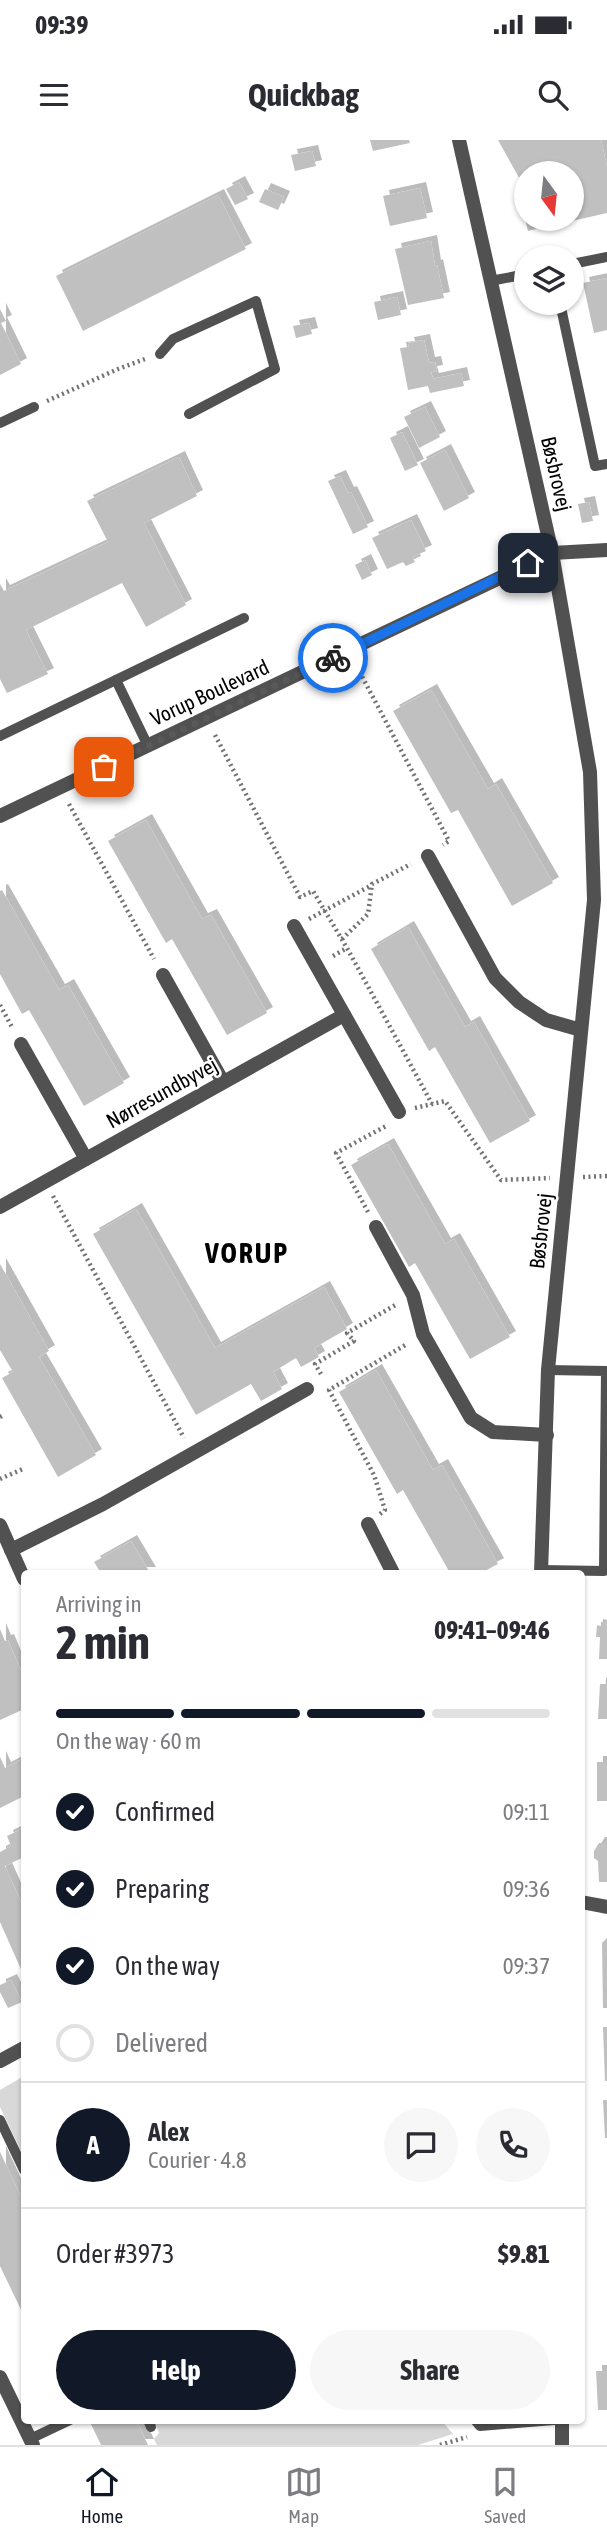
<!DOCTYPE html>
<html lang="en">
<head>
<meta charset="utf-8">
<style>
  body { margin:0; font-family:"Asap Condensed",sans-serif; background:#f7f7f7; color:#2b2b33; height:100vh; display:flex; flex-direction:column; font-size:26px; white-space:nowrap }
  * { box-sizing:border-box; margin:0 }
  p { font-size:23px; color:#7c7c81 }
  .icon { flex:none; width:38px; height:38px; fill:none; stroke:currentColor; stroke-width:2; stroke-linecap:round; stroke-linejoin:round }
  .map { position:relative; flex:1; overflow:hidden }
  .panel { position:absolute; left:21px; top:1430px; width:564px; height:854px; display:flex; flex-direction:column; background:#fff; border-radius:7px; box-shadow:0 2px 5px #0004 }
  .panel>* { flex:none }
  .needle { width:46px; rotate:165deg }
  .fabs { position:absolute; left:514px; top:21px; display:grid; gap:14px }
  .fabs a { display:grid; place-items:center; width:70px; height:70px; border-radius:50%; background:#fff; box-shadow:0 2px 5px #0004; font-size:35px }
  .pin { position:absolute; display:grid; place-items:center; width:60px; height:60px; color:#fff; margin:-30px; border-radius:14px; box-shadow:0 4px 10px #0006 }
  .courier { position:absolute; display:grid; place-items:center; width:70px; height:70px; margin:-35px; border:5px solid #1a73e8; border-radius:50%; background:#fff; color:#222; box-shadow:0 2px 9px #0007 }
  .summary em { font-style:normal; font-weight:700 }
  .summary div { display:flex; flex-direction:column-reverse }
  .summary { display:flex; align-items:center; justify-content:space-between; height:119px; padding:0 35px }
  h1 { font-size:46px; font-weight:700; line-height:52px }
  .bar { display:grid; grid-template-columns:repeat(4,1fr); gap:10px 7px; align-content:center; height:84px; padding:0 35px }
  .bar i { height:9px; border-radius:5px; background:#e1e1e2 }
  .bar .on { background:#111827 }
  .bar p { grid-column:span 4 }
  .line { display:flex; align-items:center; gap:18px; padding:0 35px; border-top:2px solid #e1e1e2 }
  .line div { flex:1 }
  .round { display:grid; place-items:center; flex:none; width:74px; height:74px; border-radius:37px; background:#f7f7f7 }
  ol { padding:0 35px; list-style:none }
  li { display:flex; align-items:center; gap:21px; height:77px }
  li p { margin-inline-start:auto }
  li .icon { padding:7px; border-radius:50%; background:#111827; color:#fff; stroke-width:4 }
  li:last-child { color:#7c7c81 }
  li i { width:38px; height:38px; border:4px solid #e1e1e2; border-radius:50% }
  .primary-button { display:flex; gap:14px; margin-top:auto; padding:14px 35px }
  .primary-button a { flex:1; height:80px; border-radius:42px; background:#111827; color:#fff; font-size:28px; font-weight:700; line-height:80px; text-align:center }
  .primary-button a+a { background:#f7f7f7; color:#2b2b33 }
  .status { display:flex; justify-content:space-between; align-items:center; height:49px; padding:0 35px; background:#fff; direction:ltr }
  .status svg { height:19px; fill:currentColor }
  header { display:flex; justify-content:space-between; align-items:center; height:91px; padding:0 35px; background:#fff; font-size:32px; font-weight:700 }
  .menu { display:flex; justify-content:space-around; align-items:center; height:98px; border-top:2px solid #e1e1e2; background:#fff; font-size:19px; color:#7c7c81 }
  .menu a { display:grid; justify-items:center; gap:4px }
  .menu .on { color:#111827 }
  .map>svg:first-child { display:block }
  .green { fill:#d8d8d8 }
  .building { fill:#c0c0c0; filter:url(#shadow) }
  .lines { fill:none; stroke-linecap:round; stroke-linejoin:round }
  .path { stroke:#737373; stroke-width:4.5; stroke-dasharray:2 3.5; stroke-linecap:butt }
  .service { stroke:#515151; stroke-width:10 }
  .minor { stroke:#515151; stroke-width:14 }
  .tertiary { stroke:#515151; stroke-width:14 }
  .done { stroke:#595959; stroke-width:7; stroke-dasharray:0 12.6 }
  .route { stroke:#1a73e8; stroke-width:9 }
  .labels { text-anchor:middle; stroke-width:5; stroke-linejoin:round; paint-order:stroke }
  .street-label { font-size:21px; fill:#000; stroke:#fff }
  .district-label { font-size:28px; font-weight:bold; letter-spacing:2px; fill:#000; stroke:#fff }
</style>
</head>
<body>
<div class="status"><b>09:39</b><svg viewBox="0 0 49 12"><path d="M0 12V9h3v3zM5 12V6h3v6zM10 12V3h3v9zM15 12V0h3v12zM26 1h20v11H26zM47 4h2v5h-2z"/></svg></div>
<header><svg class="icon" aria-label="menu" viewBox="0 0 24 24"><path d="M4 6h16M4 12h16M4 18h16"/></svg>Quickbag<svg class="icon" aria-label="search" viewBox="0 0 24 24"><circle cx="10" cy="10" r="6"/><path d="M15 15l6 6"/></svg></header>
<div class="map">
<svg width="607" height="2305" viewBox="0 0 607 2305">
  <defs>
    <filter id="shadow"><feDropShadow dx="6" dy="-6" stdDeviation="0" flood-color="#0004"/></filter>
  </defs>
  <rect width="100%" height="100%" fill="#fff"/>
  <g class="green">
    <path d="M24,1936V2017L0,1967V1950Z"/>
    <path d="M153,2280H441L453,2294L418,2305H157L154,2299L159,2293Z"/>
  </g>
  <g class="building">
    <path d="M370,0H409L410,3L373,11Z"/>
    <path d="M498,0H601L607,27V73L572,81V33H559L556,24L551,25L553,29L545,33H527V44L523,45Z"/>
    <path d="M312,11L316,26L295,31L291,15Z"/>
    <path d="M239,42L248,59L235,65L226,49Z"/>
    <path d="M420,48L427,78L390,86L383,56Z"/>
    <path d="M265,49L284,57L278,70L259,62Z"/>
    <path d="M218,55L246,109L83,191L56,136Z"/>
    <path d="M527,60V79H538L540,88L528,91L521,62Z"/>
    <path d="M431,101L435,126L437,125L444,158L408,165L395,109Z"/>
    <path d="M607,138V190L594,193L583,143Z"/>
    <path d="M397,157L401,175L378,180L374,162Z"/>
    <path d="M0,169L6,181L1,183L21,224L0,235Z"/>
    <path d="M309,183L312,194L296,198L293,186Z"/>
    <path d="M424,200L429,223L435,222L437,231L431,232L433,239L461,233L464,246L430,253L428,246L408,250L400,208L409,207L408,203Z"/>
    <path d="M425,267L440,297L419,308L404,277Z"/>
    <path d="M402,292L418,325L405,331L390,298Z"/>
    <path d="M445,310L469,358L444,371L420,323Z"/>
    <path d="M179,317L197,356L144,383L186,465L146,487L122,443L26,490L48,534L7,553L0,539V444L4,451L108,402L87,361Z"/>
    <path d="M340,336L348,353L351,352L368,387L353,394L328,341Z"/>
    <path d="M589,362L593,381L582,383L578,364Z"/>
    <path d="M411,380L426,411L412,417L415,422L406,426L403,422L387,429L372,398Z"/>
    <path d="M365,420L372,435L362,440L355,425Z"/>
    <path d="M431,550L488,649L496,644L553,743L512,766L458,670L451,673L393,571Z"/>
    <path d="M146,680L202,779L211,775L267,873L227,895L172,799L166,803L108,701Z"/>
    <path d="M2,750L59,850L68,845L124,943L84,966L29,870L22,874L0,834V751Z"/>
    <path d="M408,787L465,887L474,882L530,981L490,1003L435,907L429,911L371,809Z"/>
    <path d="M388,1004L445,1104L454,1099L510,1197L470,1219L415,1123L409,1127L351,1025Z"/>
    <path d="M136,1069L215,1208L324,1147L347,1189L314,1208L319,1217L301,1227L296,1218L273,1232L282,1249L261,1261L251,1244L196,1275L93,1094Z"/>
    <path d="M0,1124L49,1211L39,1217L96,1315L58,1337L2,1238L13,1232L0,1210Z"/>
    <path d="M376,1230L433,1330L442,1325L498,1424L481,1433H450L403,1350L397,1354L339,1252Z"/>
    <path d="M131,1401L150,1433H101L94,1422Z"/>
    <path d="M601,1482H607V1519H599L600,1497H596L597,1485L601,1486Z"/>
    <path d="M0,1489L5,1501L8,1500L24,1538V1569L0,1580Z"/>
    <path d="M600,1544H607V1579H598Z"/>
    <path d="M0,1617L5,1628L24,1618V1656L0,1668Z"/>
    <rect x="597" y="1622" width="10" height="39"/>
    <path d="M24,1688V1717L5,1726L24,1769V1836L0,1782V1712L11,1706L7,1696Z"/>
    <path d="M599,1703H607V1742H599L598,1721L594,1718V1711Z"/>
    <path d="M607,1798V1868H603L602,1803Z"/>
    <path d="M11,1840L22,1862L8,1868L0,1852V1845Z"/>
    <path d="M603,1887H607V1941H605Z"/>
    <path d="M603,1960H607V1998H605Z"/>
    <path d="M0,2012L24,2063V2176L0,2126Z"/>
    <path d="M596,2231H607V2270H598Z"/>
    <path d="M89,2280H136L148,2305H101Z"/>
  </g>
  <g class="lines">
    <g class="path">
      <path d="M47,261L118,229L145,219"/>
      <path d="M357,527L449,701L443,705"/>
      <path d="M215,595L300,757L313,751L347,808L432,964"/>
      <path d="M69,664L154,819"/>
      <path d="M309,779L372,745"/>
      <path d="M342,799L368,774L372,744L411,724"/>
      <path d="M333,816L347,808"/>
      <path d="M0,865L13,889"/>
      <path d="M415,968L445,961L501,1040L550,1038"/>
      <path d="M583,1037L607,1036"/>
      <path d="M53,1056L184,1298"/>
      <path d="M368,1072L336,1013L386,986"/>
      <path d="M321,1234L315,1224L354,1201L347,1193L397,1164"/>
      <path d="M0,1277L2,1276"/>
      <path d="M0,1339L25,1328"/>
      <path d="M380,1374L385,1370L374,1335L329,1250L407,1204"/>
      <path d="M440,2305L467,2297"/>
    </g>
    <g class="service">
      <path d="M572,124L607,117"/>
      <path d="M490,141L527,134"/>
      <path d="M560,163L595,326L607,324"/>
      <path d="M160,214L173,199L256,161L275,229L189,274"/>
      <path d="M0,283L34,267"/>
      <path d="M116,540L148,606"/>
      <path d="M0,596L244,478"/>
      <path d="M541,1430L604,1431L606,1231L548,1230"/>
      <path d="M0,1980L24,2030"/>
      <path d="M148,2280L151,2287"/>
      <path d="M475,2280L480,2286L554,2280"/>
      <path d="M30,2299L70,2280"/>
    </g>
    <g class="minor">
      <path d="M552,413L607,410"/>
      <path d="M428,716L495,838L519,862L546,880L581,890"/>
      <path d="M294,786L399,972"/>
      <path d="M163,835L223,942"/>
      <path d="M21,904L86,1019"/>
      <path d="M0,1067L344,875"/>
      <path d="M376,1087L413,1155L423,1194L471,1278L493,1292L547,1295"/>
      <path d="M368,1384L393,1433"/>
      <path d="M0,1385L24,1439"/>
      <path d="M11,1410L103,1364L307,1249"/>
      <path d="M581,1762L607,1767"/>
      <path d="M0,1921L24,1908"/>
      <path d="M0,2237L33,2305"/>
    </g>
    <g class="tertiary">
      <path d="M459,0L552,413L590,632L594,760L548,1230L541,1433"/>
      <path d="M0,676L552,413"/>
      <path d="M562,2280V2305"/>
    </g>
  </g>
  <g class="lines">
    <path class="done" d="M104,627L333,518"/>
    <path class="route" d="M333,518L528,423"/>
  </g>
  <g class="labels">
    <g class="street-label">
      <text transform="translate(556 334) rotate(77)" y="7">Bøsbrovej</text>
      <text transform="translate(210 553) rotate(-25)" y="7">Vorup Boulevard</text>
      <text transform="translate(162 953) rotate(-29)" y="7">Nørresundbyvej</text>
      <text transform="translate(541 1091) rotate(-84)" y="7">Bøsbrovej</text>
    </g>
    <g class="district-label">
      <text x="247" y="1123">VORUP</text>
    </g>
  </g>
</svg>
<div class="fabs">
<a><svg class="needle" viewBox="-14 -14 28 28"><path d="M0-13l5 13h-10z" fill="#e53935"/><path d="M0 13l5-13h-10z" fill="#7c7c81"/></svg></a>
<a><svg class="icon" aria-label="layers" viewBox="0 0 24 24"><path d="M12 4l9 5-9 5-9-5zM3 14l9 5 9-5"/></svg></a>
</div>
<div class="pin" style="left:104px;top:627px;background:#ea580c"><svg class="icon" aria-label="bag" viewBox="0 0 24 24"><path d="M5 8h14l-1 12H6zM9 8a3 3 0 0 1 6 0"/></svg></div>
<div class="pin" style="left:528px;top:423px;background:#1f2937"><svg class="icon" aria-label="home" viewBox="0 0 24 24"><path d="M3 11l9-7 9 7M6 9v11h12V9"/></svg></div>
<div class="courier" style="left:333px;top:518px"><svg class="icon" aria-label="bike" viewBox="0 0 24 24"><circle cx="6" cy="16" r="4"/><circle cx="18" cy="16" r="4"/><path d="M6 16l4-8h5l3 8M10 8l3 8H6M13 5h3"/></svg></div>
<section class="panel">
<div class="summary"><div><h1>2 min</h1><p>Arriving in</p></div><em>09:41–09:46</em></div>
<div class="bar"><i class="on"></i><i class="on"></i><i class="on"></i><i></i><p>On the way · 60 m</p></div>
<ol>
<li><svg class="icon" aria-label="check" viewBox="0 0 24 24"><path d="M5 12l5 5 9-10"/></svg>Confirmed<p>09:11</p></li>
<li><svg class="icon" aria-label="check" viewBox="0 0 24 24"><path d="M5 12l5 5 9-10"/></svg>Preparing<p>09:36</p></li>
<li><svg class="icon" aria-label="check" viewBox="0 0 24 24"><path d="M5 12l5 5 9-10"/></svg>On the way<p>09:37</p></li>
<li><i></i>Delivered</li>
</ol>
<div class="line" style="height:126px"><b class="round" style="background:#111827;color:#fff">A</b><div><b>Alex</b><p>Courier · 4.8</p></div><a class="round"><svg class="icon" aria-label="chat" viewBox="0 0 24 24"><path d="M4 5h16v11H9l-5 4z"/></svg></a><a class="round"><svg class="icon" aria-label="phone" viewBox="0 0 24 24"><path d="M5 4h4l2 5-3 2q2 4 5 5l2-3 5 2v4C11 20 4 13 5 4z"/></svg></a></div>
<div class="line" style="height:91px"><div>Order #3973</div><b>$9.81</b></div>
<div class="primary-button"><a>Help</a><a>Share</a></div>
</section>
</div>
<nav class="menu">
<a class="on"><svg class="icon" aria-label="home" viewBox="0 0 24 24"><path d="M3 11l9-7 9 7M6 9v11h12V9"/></svg>Home</a>
<a><svg class="icon" aria-label="map" viewBox="0 0 24 24"><path d="M3 6l6-2 6 2 6-2v14l-6 2-6-2-6 2zM9 4v14M15 6v14"/></svg>Map</a>
<a><svg class="icon" aria-label="saved" viewBox="0 0 24 24"><path d="M7 4h10v16l-5-4-5 4z"/></svg>Saved</a>
</nav>
</body>
</html>
